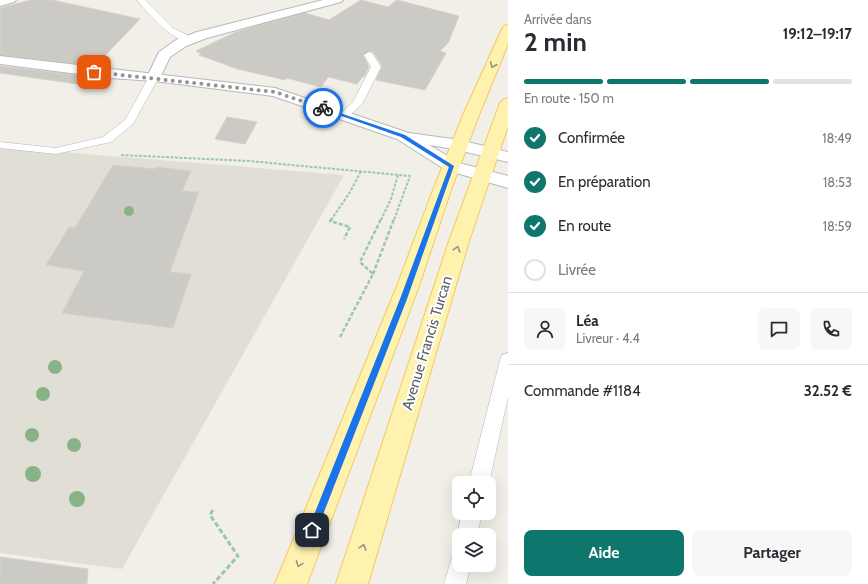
<!DOCTYPE html>
<html lang="fr">
<head>
<meta charset="utf-8">
<style>
  body { margin:0; font-family:Cabin,sans-serif; background:#f7f7f7; color:#2b2b33; height:100vh; display:flex; flex-direction:column; font-size:15px; white-space:nowrap }
  * { box-sizing:border-box; margin:0 }
  p { font-size:13px; color:#7c7c81 }
  .icon { flex:none; width:22px; height:22px; fill:none; stroke:currentColor; stroke-width:2; stroke-linecap:round; stroke-linejoin:round }
  .map { position:relative; flex:1; overflow:hidden }
  .panel { display:flex; flex-direction:column; background:#fff; width:360px }
  .panel>* { flex:none }
  .tools { position:absolute; left:452px; top:476px; display:grid; gap:8px }
  .tools a { display:grid; place-items:center; width:44px; height:44px; border-radius:8px; background:#fff; box-shadow:0 4px 16px #0002; font-size:20px }
  .pin { position:absolute; display:grid; place-items:center; width:34px; height:34px; color:#fff; margin:-17px; border-radius:8px; box-shadow:0 2px 6px #0006 }
  .courier { position:absolute; display:grid; place-items:center; width:40px; height:40px; margin:-20px; border:3px solid #1a73e8; border-radius:50%; background:#fff; color:#222; box-shadow:0 1px 5px #0007 }
  .head em { font-style:normal; font-weight:700 }
  .head div { display:flex; flex-direction:column-reverse }
  .head { display:flex; align-items:center; justify-content:space-between; height:68px; padding:0 16px }
  h1 { font-size:26px; font-weight:700; line-height:30px }
  .bar { display:grid; grid-template-columns:repeat(4,1fr); gap:6px 4px; align-content:center; height:48px; padding:0 16px }
  .bar i { height:5px; border-radius:3px; background:#e1e1e2 }
  .bar .current { background:#0f766e }
  .bar p { grid-column:span 4 }
  .line { display:flex; align-items:center; gap:10px; padding:0 16px; border-top:1px solid #e1e1e2 }
  .line div { flex:1 }
  .round { display:grid; place-items:center; flex:none; width:42px; height:42px; border-radius:8px; background:#f7f7f7 }
  ol { padding:0 16px; list-style:none }
  li { display:flex; align-items:center; gap:12px; height:44px }
  li p { margin-inline-start:auto }
  li .icon { padding:4px; border-radius:50%; background:#0f766e; color:#fff; stroke-width:4 }
  li:last-child { color:#7c7c81 }
  li i { width:22px; height:22px; border:2px solid #e1e1e2; border-radius:50% }
  .cta { display:flex; gap:8px; margin-top:auto; padding:8px 16px }
  .cta a { flex:1; height:46px; border-radius:8px; background:#0f766e; color:#fff; font-size:16px; font-weight:700; line-height:46px; text-align:center }
  .cta a+a { background:#f7f7f7; color:#2b2b33 }
  main { display:flex; flex:1; min-height:0 }
  .map>svg:first-child { display:block }
  .education { fill:#e1ded6 }
  .building { fill:#cccac5; stroke:#d6d1c6 }
  .lines { fill:none; stroke-linecap:round; stroke-linejoin:round }
  .service-casing { stroke:#b5b8bc; stroke-width:1 }
  .minor-casing { stroke:#b5b8bc; stroke-width:2 }
  .tertiary-casing { stroke:#b5b8bc; stroke-width:2 }
  .secondary-casing { stroke:#b6babf; stroke-width:2 }
  .primary-casing { stroke:#f2c960; stroke-width:2 }
  .path-far2 { stroke:#9cc7a9; stroke-width:2; stroke-dasharray:3 1.5; stroke-linecap:butt }
  .path-far1 { stroke:#9cc7a9; stroke-width:2.5; stroke-dasharray:4 2; stroke-linecap:butt }
  .path { stroke:#9cc7a9; stroke-width:3; stroke-dasharray:5 2.5; stroke-linecap:butt }
  .service { fill:#fff; fill-rule:evenodd }
  .minor { fill:#fff; fill-rule:evenodd }
  .tertiary { fill:#fff; fill-rule:evenodd }
  .secondary { fill:#fff; fill-rule:evenodd }
  .primary { fill:#fff2af; fill-rule:evenodd }
  .tree { fill:#89b387 }
  .oneway { stroke:#979581 }
  .route { fill:#1a73e8 }
  .done { stroke:#929495; stroke-width:4; stroke-dasharray:0 7.2 }
  .labels { text-anchor:middle; stroke-width:4; stroke-linejoin:round; paint-order:stroke }
  .street-label { font-size:15px; fill:#5f6368; stroke:#fff }
</style>
</head>
<body>
<main>
<div class="map">
<svg width="508" height="584" viewBox="0 0 508 584">
  <rect width="100%" height="100%" fill="#f1efe8"/>
  <path class="education" d="M0,147L344,175L122,569L0,553Z"/>
  <g class="building">
    <path d="M31,0H52L140,19L95,66L0,55V8Z"/>
    <path d="M361,0L388,7L397,0L459,16L448,43L440,51L446,53L425,90L376,80L382,66L373,52L369,51L363,55L369,67L364,77H362L357,84L328,77L321,87L287,78L285,80L238,69L199,55L202,54L196,51L236,32L305,13L329,20Z"/>
    <path d="M0,66L85,76L77,84L0,73Z"/>
    <path d="M227,117L257,122L245,144L215,139Z"/>
    <path d="M113,165L155,169L156,167L191,171L182,191L199,192L170,272L191,274L173,328L62,313L84,271L46,265L69,227L75,228Z"/>
    <path d="M0,557L88,569L87,584H0Z"/>
  </g>
  <g class="lines">
    <g class="service-casing">
      <g id="service">
        <path d="M137,0H145L173,28L193,38L194,40L193,42C177,46 146,12 137,0Z"/>
        <path d="M369,52L372,53L381,67L362,104L348,117H340L339,115L353,102L371,67L364,55Z"/>
        <path d="M154,74L159,77L133,124L111,142L56,154L0,148V142L56,148L103,137L125,120L149,77Z"/>
        <path d="M508,353V397L489,483H469L500,360L502,355Z"/>
        <path d="M462,513H482L477,535H459V541L457,535Z"/>
        <path d="M459,555V565H471L466,584H444L452,557Z"/>
      </g>
    </g>
    <g class="minor-casing">
      <path id="minor" d="M323,0H343L341,2L207,38L186,46L170,57L159,80L154,81L149,80L147,77L159,52L176,40L197,32Z"/>
    </g>
    <g class="tertiary-casing">
      <g id="tertiary">
        <path d="M0,0H16L14,2L0,6Z"/>
        <path d="M0,56L275,88L409,133L460,140L466,141L468,145L466,149L460,150L429,145L458,162L461,166L458,170L452,171L446,170L397,139L273,96L154,81L110,78L0,64Z"/>
      </g>
    </g>
    <g class="secondary-casing">
      <g id="secondary">
        <path d="M460,140L508,152V162L454,149L452,145L454,141Z"/>
        <path d="M452,161L508,176V188L446,170L443,166L446,162Z"/>
      </g>
    </g>
    <g class="primary-casing">
      <g id="primary">
        <path d="M508,25V44L479,115L451,190L419,286L307,584H275L397,286L433,190L463,115L502,29L504,26Z"/>
        <path d="M508,98V126L469,241L368,584H336L449,241L500,103L503,100Z"/>
      </g>
    </g>
    <g class="path-far2">
      <path d="M121,155L249,161L410,176L394,220"/>
      <path d="M331,220L350,192L361,171"/>
      <path d="M381,220L391,199L398,175"/>
    </g>
    <g class="path-far1">
      <path d="M332,219L330,221L350,227L344,239"/>
      <path d="M373,274L394,219"/>
      <path d="M340,337L373,274L360,262L381,219"/>
    </g>
    <path class="path" d="M213,510L210,515L238,556L213,584"/>
    <use href="#service" class="service"/>
    <use href="#minor" class="minor"/>
    <use href="#tertiary" class="tertiary"/>
    <use href="#secondary" class="secondary"/>
    <use href="#primary" class="primary"/>
  </g>
  <g class="tree">
    <circle cx="129" cy="211" r="5"/>
    <circle cx="55" cy="367" r="7"/>
    <circle cx="43" cy="394" r="7"/>
    <circle cx="32" cy="435" r="7"/>
    <circle cx="74" cy="445" r="7"/>
    <circle cx="33" cy="474" r="8"/>
    <circle cx="77" cy="499" r="8"/>
  </g>
  <defs><path id="oneway-chevron" d="M-2-3.5L2.5 0L-2 3.5" fill="none" stroke-width="1.6" stroke-linecap="round" stroke-linejoin="round"/></defs>
  <g class="oneway">
    <use href="#oneway-chevron" transform="translate(493 65) rotate(113)"/>
    <use href="#oneway-chevron" transform="translate(457 249) rotate(-73)"/>
    <use href="#oneway-chevron" transform="translate(363 547) rotate(-73)"/>
    <use href="#oneway-chevron" transform="translate(299 564) rotate(111)"/>
  </g>
  <path class="route" d="M322,107L405,135L454,166L407,299L317,530L315,533L312,534L309,533L308,530L400,299L449,167L401,137L322,109Z"/>
  <g class="lines">
    <path class="done" d="M94,72L275,92L323,108"/>
  </g>
  <g class="labels">
    <g class="street-label">
      <text transform="translate(427 343) rotate(-73)" y="5">Avenue Francis Turcan</text>
    </g>
  </g>
</svg>
<div class="tools">
<a><svg class="icon" aria-label="locate" viewBox="0 0 24 24"><circle cx="12" cy="12" r="6"/><path d="M12 2v4M12 18v4M2 12h4M18 12h4"/></svg></a>
<a><svg class="icon" aria-label="layers" viewBox="0 0 24 24"><path d="M12 4l9 5-9 5-9-5zM3 14l9 5 9-5"/></svg></a>
</div>
<div class="pin" style="left:94px;top:72px;background:#ea580c"><svg class="icon" aria-label="bag" viewBox="0 0 24 24"><path d="M5 8h14l-1 12H6zM9 8a3 3 0 0 1 6 0"/></svg></div>
<div class="pin" style="left:312px;top:530px;background:#1f2937"><svg class="icon" aria-label="home" viewBox="0 0 24 24"><path d="M3 11l9-7 9 7M6 9v11h12V9"/></svg></div>
<div class="courier" style="left:323px;top:108px"><svg class="icon" aria-label="bike" viewBox="0 0 24 24"><circle cx="6" cy="16" r="4"/><circle cx="18" cy="16" r="4"/><path d="M6 16l4-8h5l3 8M10 8l3 8H6M13 5h3"/></svg></div>
</div>
<section class="panel">
<div class="head"><div><h1>2 min</h1><p>Arrivée dans</p></div><em>19:12–19:17</em></div>
<div class="bar"><i class="current"></i><i class="current"></i><i class="current"></i><i></i><p>En route · 150 m</p></div>
<ol>
<li><svg class="icon" aria-label="check" viewBox="0 0 24 24"><path d="M5 12l5 5 9-10"/></svg>Confirmée<p>18:49</p></li>
<li><svg class="icon" aria-label="check" viewBox="0 0 24 24"><path d="M5 12l5 5 9-10"/></svg>En préparation<p>18:53</p></li>
<li><svg class="icon" aria-label="check" viewBox="0 0 24 24"><path d="M5 12l5 5 9-10"/></svg>En route<p>18:59</p></li>
<li><i></i>Livrée</li>
</ol>
<div class="line" style="height:72px"><a class="round"><svg class="icon" aria-label="person" viewBox="0 0 24 24"><circle cx="12" cy="8" r="4"/><path d="M4 21q1-7 8-7t8 7"/></svg></a><div><b>Léa</b><p>Livreur · 4.4</p></div><a class="round"><svg class="icon" aria-label="chat" viewBox="0 0 24 24"><path d="M4 5h16v11H9l-5 4z"/></svg></a><a class="round"><svg class="icon" aria-label="phone" viewBox="0 0 24 24"><path d="M5 4h4l2 5-3 2q2 4 5 5l2-3 5 2v4C11 20 4 13 5 4z"/></svg></a></div>
<div class="line" style="height:52px"><div>Commande #1184</div><b>32.52 €</b></div>
<div class="cta"><a>Aide</a><a>Partager</a></div>
</section>
</main>
</body>
</html>
